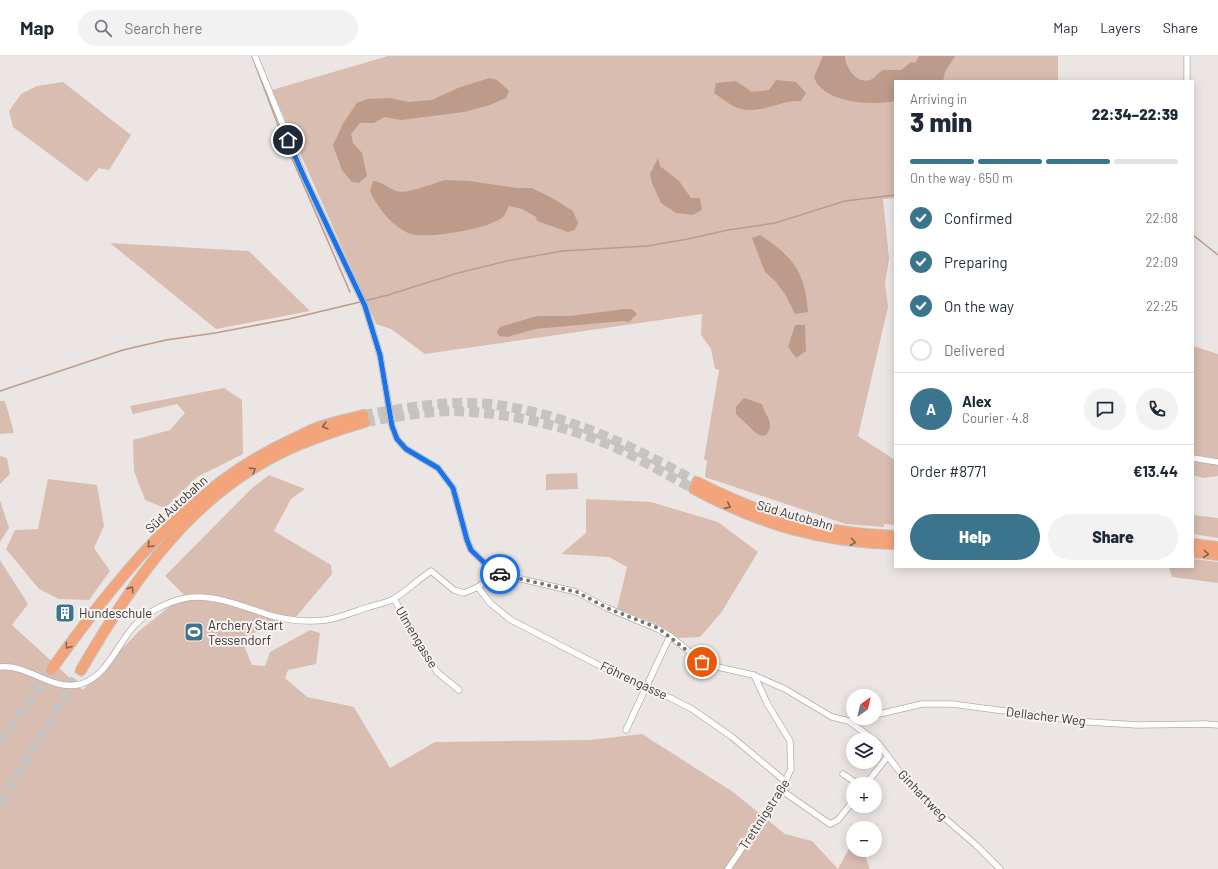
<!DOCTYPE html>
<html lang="en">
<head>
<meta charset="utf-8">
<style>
  body { margin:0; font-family:Barlow,sans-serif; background:#f2f2f3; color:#1f2937; height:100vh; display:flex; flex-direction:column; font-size:15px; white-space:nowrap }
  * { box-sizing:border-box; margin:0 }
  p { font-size:13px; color:#747a83 }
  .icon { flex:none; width:22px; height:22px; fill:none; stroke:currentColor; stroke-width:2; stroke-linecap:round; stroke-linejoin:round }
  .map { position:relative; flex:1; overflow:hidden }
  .panel { position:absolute; left:894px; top:24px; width:300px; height:488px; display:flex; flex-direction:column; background:#fff; border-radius:0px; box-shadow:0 2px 10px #0003 }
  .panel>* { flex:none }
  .needle { width:26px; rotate:34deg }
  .tools { position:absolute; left:846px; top:633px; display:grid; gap:8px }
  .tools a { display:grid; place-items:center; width:36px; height:36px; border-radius:50%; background:#fff; box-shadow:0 2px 10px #0003; font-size:20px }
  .pin { position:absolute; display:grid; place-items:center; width:34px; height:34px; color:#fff; margin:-17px; border:2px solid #fff; border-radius:50%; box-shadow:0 1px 4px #0007 }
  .courier { position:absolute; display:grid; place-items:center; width:40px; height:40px; margin:-20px; border:3px solid #1a73e8; border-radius:50%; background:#fff; color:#222; box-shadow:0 1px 5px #0007 }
  .overview em { font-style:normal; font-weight:800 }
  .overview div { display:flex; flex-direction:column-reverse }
  .overview { display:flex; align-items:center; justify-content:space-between; height:68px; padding:0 16px }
  h1 { font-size:26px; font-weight:800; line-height:30px }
  .bar { display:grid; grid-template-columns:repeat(4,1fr); gap:6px 4px; align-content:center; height:48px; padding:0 16px }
  .bar i { height:5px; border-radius:3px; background:#e0e1e3 }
  .bar .current { background:#3a748d }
  .bar p { grid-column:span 4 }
  .line { display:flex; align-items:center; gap:10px; padding:0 16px; border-top:1px solid #e0e1e3 }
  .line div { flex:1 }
  .round { display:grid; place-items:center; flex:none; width:42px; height:42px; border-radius:21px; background:#f2f2f3 }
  ol { padding:0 16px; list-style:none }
  li { display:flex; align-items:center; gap:12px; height:44px }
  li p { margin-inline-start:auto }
  li .icon { padding:4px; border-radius:50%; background:#3a748d; color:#fff; stroke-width:4 }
  li:last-child { color:#747a83 }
  li i { width:22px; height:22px; border:2px solid #e0e1e3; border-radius:50% }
  .cta { display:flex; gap:8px; margin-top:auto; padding:8px 16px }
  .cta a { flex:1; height:46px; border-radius:24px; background:#3a748d; color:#fff; font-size:16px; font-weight:800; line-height:46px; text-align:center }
  .cta a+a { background:#f2f2f3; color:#1f2937 }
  header { display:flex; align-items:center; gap:24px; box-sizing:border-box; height:56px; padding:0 20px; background:#fff; border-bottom:1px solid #e0e1e3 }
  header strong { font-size:19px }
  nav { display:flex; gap:22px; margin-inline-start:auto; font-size:14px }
  .search { width:280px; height:36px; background:#f2f2f3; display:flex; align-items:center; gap:10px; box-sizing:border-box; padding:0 14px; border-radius:22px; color:#747a83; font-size:15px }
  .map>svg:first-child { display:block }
  .green { fill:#d9bdb0 }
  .water { fill:#bc9b8b }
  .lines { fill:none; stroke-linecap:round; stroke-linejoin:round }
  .stream { stroke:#bc9b8b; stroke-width:1.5 }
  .highway-tunnel { stroke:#c7c3c1; stroke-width:10; stroke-dasharray:10 5; stroke-linecap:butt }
  .street-casing { stroke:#b2aeac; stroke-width:7 }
  .highway-casing { stroke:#c3c3c2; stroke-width:12 }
  .street { stroke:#fff; stroke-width:5.5 }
  .highway { stroke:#f4a47b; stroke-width:10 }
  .oneway { stroke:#836251 }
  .done { stroke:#777472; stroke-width:4; stroke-dasharray:0 7.2 }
  .route { stroke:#1a73e8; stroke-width:5 }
  .labels { text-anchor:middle; stroke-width:4; stroke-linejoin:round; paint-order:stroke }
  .street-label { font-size:13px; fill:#383635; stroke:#f8f3f1 }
  .poi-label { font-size:13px; fill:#383635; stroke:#f8f3f1; text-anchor:start }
</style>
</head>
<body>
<header>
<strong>Map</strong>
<div class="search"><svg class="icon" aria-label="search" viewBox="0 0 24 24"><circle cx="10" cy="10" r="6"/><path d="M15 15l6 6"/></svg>Search here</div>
<nav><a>Map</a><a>Layers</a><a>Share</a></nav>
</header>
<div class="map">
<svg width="1218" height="813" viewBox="0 0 1218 813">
  <rect width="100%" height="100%" fill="#ebe6e4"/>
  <g class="green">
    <path d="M388,0H1058V25H895V142L883,143L889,203L885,227L888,251L858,380L895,404V469L884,468V471L846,468L705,421L707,405L704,403L719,314L715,313L711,293L701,279L702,258L425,298L391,273L376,268L272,34Z"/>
    <path d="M63,26L131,79L109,114L99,112L87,126L13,71L9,55L21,38L37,30Z"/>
    <path d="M110,187L249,195L310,255L216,273Z"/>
    <path d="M1193,290L1218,298V420L1203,422L1193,419Z"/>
    <path d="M224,332L242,344L243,398L197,421L165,452L145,444L134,415L133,384L170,374L185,357L177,348L133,358L130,350Z"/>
    <path d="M0,345H5L14,377L0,378Z"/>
    <path d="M0,400L7,402L10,418L0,428Z"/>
    <path d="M577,417L578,433L546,434V418Z"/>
    <path d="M269,419L305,433L291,443L274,475L331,509L332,518L296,561L241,582L252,609L265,610L270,596L310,574L320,577L316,608L288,614L285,622L307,641L354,651L390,712L435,686L590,684L642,678L733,736L785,778L812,785L838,813L852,787L853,794H863L870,813H0V504L28,548L12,569L83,634L138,576L184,539L165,520L251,433Z"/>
    <path d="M48,423L97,429L104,470L94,492L110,515L89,544L59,543L39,533L6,493L15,474L38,473Z"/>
    <path d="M586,443L651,446L718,466L758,496L721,557L700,581L679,582L655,567L617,553L627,511L609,501L561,498L586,477Z"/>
    <path d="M0,444L9,472L0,486Z"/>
    <path d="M1193,459L1218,462V482L1193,478Z"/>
    <path d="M1193,503L1218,506V527L1172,521L1169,511H1193Z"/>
  </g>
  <g class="water">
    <path d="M823,0H845C845,12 857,28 870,24C876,22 878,16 883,14H901L911,6L915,7L919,0H955L945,16L943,25H895V45C873,50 822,47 814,21Z"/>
    <path d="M489,22L497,24L509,35L506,42L490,49L464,56L401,64L384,61L374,67H360L351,78L353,87L362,97L367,120L359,127L352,126L342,114L333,89L344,66L357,47L367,43L390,42L409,46L432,44L458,32Z"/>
    <path d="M776,24L796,26L806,37L801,45C780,44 761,58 741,53C733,52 722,42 714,37L716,27L736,25L752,36L769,34Z"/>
    <path d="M658,102L660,110L679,125L691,142H700L702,154L693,159L676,157L661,147L652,127L650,118Z"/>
    <path d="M445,124L469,125L517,132H532L552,142L573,155L578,167L575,174L568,176L537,165L536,161L522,153L509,150C507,153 506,158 503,161C490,173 428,183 411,178C393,172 377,151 370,135L373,125C382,126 387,131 396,135C406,139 434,127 445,124Z"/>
    <path d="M760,179C793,201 805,215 808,256L795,258L785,238L776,226L765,216L752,182Z"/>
    <path d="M625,253H632L637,258L629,266L623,265L535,273L507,281L499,280L497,276L500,271L537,260H570Z"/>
    <path d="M795,269H805L806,295L796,302L788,291Z"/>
    <path d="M744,342L762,348C765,360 776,367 766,379L762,380L756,377L736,358V351Z"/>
  </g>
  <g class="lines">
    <g class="stream">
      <path d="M252,0L281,77L350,236"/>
      <path d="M1193,179L1218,199"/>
      <path d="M364,245L388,239L458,217L507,205L562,195L647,190L688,183L728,174L775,167L845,145L895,139"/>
      <path d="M0,335L123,294L166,284L215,277L289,263L360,246"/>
    </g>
    <g class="highway-tunnel">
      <path d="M363,359C405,352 448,344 490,348C565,357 632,390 697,426"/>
      <path d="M365,366C395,361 425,355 456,355C504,357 554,367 598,384C631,397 662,416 694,433"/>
      <path d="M0,685L51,614"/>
      <path d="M0,747L81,614"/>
    </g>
    <g class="street-casing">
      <g id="street">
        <path d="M255,0L305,123L365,250L380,299L392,370L397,383L406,393L438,412L453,432L467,484L471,494L495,517"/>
        <path d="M1187,25V0"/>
        <path d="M1193,402L1218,406"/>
        <path d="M495,517L577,536L607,552L658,573L670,580L696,601L709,609L753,619L785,633L832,661L849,665L861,662"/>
        <path d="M478,531L490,547L511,564L614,617L647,630L692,653L732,681L786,726"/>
        <path d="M394,543L437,616L459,634"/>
        <path d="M0,611C29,608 52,636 81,628C107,620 117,589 134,570C147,556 167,546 186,542C213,537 244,551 269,559C286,564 308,566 326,564C340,562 355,555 369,551C377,548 388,547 395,542C408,534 419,523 431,515L454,534L464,537L478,531L495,517"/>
        <path d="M875,659L922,648H952L1089,666L1137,669L1206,668L1218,669"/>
        <path d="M849,665L878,687L905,723L940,758L976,789L1000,813"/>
        <path d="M626,674L670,580"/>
        <path d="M843,718L858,728"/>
        <path d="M866,728L888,700"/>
        <path d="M781,734L830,768L838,764L853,745"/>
        <path d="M728,813L781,734L791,713L790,685L768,649L754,619"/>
      </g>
    </g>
    <g class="highway-casing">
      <g id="highway">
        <path d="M697,426C762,459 822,478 895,480"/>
        <path d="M694,433C759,468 820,486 895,488"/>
        <path d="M1193,488L1218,491"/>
        <path d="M1193,496L1218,499"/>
        <path d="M51,614C116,524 187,431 291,384C300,380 310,374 319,371C333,366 348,363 363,359"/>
        <path d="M81,614C132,526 190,440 285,395C311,383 338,374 365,366"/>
      </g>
    </g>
    <use href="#street" class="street"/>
    <use href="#highway" class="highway"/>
  </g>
  <defs><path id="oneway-chevron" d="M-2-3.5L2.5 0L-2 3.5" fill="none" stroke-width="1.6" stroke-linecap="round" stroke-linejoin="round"/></defs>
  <g class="oneway">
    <use href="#oneway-chevron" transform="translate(325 370) rotate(164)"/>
    <use href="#oneway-chevron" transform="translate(253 414) rotate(-32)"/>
    <use href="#oneway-chevron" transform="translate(728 450) rotate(24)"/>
    <use href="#oneway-chevron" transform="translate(853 486) rotate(6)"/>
    <use href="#oneway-chevron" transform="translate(150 489) rotate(135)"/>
    <use href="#oneway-chevron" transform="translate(1206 498) rotate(6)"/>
    <use href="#oneway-chevron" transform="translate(131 533) rotate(-55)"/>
    <use href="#oneway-chevron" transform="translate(68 590) rotate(126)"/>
  </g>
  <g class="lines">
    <path class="done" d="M500,518L577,536L607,552L658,572L702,606"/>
    <path class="route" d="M288,84L305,123L365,250L380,299L392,370L397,383L406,393L438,412L453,432L467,484L471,494L495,517L500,518"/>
  </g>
  <defs>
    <g id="building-square" transform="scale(1)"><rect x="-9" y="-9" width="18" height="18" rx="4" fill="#3a748d" stroke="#f8f3f1"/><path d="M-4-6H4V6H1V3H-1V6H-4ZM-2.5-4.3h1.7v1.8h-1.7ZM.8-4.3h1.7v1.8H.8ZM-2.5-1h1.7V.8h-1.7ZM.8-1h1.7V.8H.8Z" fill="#fff"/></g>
    <g id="stadium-square" transform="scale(1)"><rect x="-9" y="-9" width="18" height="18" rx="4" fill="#3a748d" stroke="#f8f3f1"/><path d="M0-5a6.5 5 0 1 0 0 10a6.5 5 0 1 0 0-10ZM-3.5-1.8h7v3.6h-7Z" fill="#fff"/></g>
  </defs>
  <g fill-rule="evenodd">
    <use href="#building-square" x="65" y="557"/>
    <use href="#stadium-square" x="194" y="576"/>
  </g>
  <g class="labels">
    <g class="street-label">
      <text transform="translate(176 448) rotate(-42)" y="5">Süd Autobahn</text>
      <text transform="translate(795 459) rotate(16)" y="5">Süd Autobahn</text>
      <text transform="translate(417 581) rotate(59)" y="5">Ulmengasse</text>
      <text transform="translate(634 624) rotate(25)" y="5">Föhrengasse</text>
      <text transform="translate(1046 660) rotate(7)" y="5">Dellacher Weg</text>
      <text transform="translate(923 739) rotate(46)" y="5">Ginhartweg</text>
      <text transform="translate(764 758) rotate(-57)" y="5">Trettnigstraße</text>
    </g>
    <g class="poi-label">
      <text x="79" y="562">Hundeschule</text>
      <text x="208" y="574">Archery Start<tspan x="208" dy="15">Tessendorf</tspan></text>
    </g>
  </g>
</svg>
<div class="tools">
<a><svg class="needle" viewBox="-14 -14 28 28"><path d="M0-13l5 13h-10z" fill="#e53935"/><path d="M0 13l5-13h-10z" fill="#747a83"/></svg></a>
<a><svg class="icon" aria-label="layers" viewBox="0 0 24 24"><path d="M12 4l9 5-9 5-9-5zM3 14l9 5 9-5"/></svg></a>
<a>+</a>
<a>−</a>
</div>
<div class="pin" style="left:702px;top:606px;background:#ea580c"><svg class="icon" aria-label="bag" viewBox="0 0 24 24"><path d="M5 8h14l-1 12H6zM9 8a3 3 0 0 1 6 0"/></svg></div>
<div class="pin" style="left:288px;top:84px;background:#1f2937"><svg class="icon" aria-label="home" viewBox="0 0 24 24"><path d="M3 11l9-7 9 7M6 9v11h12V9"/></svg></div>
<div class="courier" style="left:500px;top:518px"><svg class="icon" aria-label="car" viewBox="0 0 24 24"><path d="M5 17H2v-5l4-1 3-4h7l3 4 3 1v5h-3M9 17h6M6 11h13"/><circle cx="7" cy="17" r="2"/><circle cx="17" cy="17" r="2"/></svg></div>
<section class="panel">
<div class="overview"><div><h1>3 min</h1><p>Arriving in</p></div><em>22:34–22:39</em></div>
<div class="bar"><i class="current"></i><i class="current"></i><i class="current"></i><i></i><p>On the way · 650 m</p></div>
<ol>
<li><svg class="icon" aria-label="check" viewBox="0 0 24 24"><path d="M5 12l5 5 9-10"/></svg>Confirmed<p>22:08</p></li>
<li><svg class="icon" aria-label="check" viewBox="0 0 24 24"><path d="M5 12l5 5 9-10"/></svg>Preparing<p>22:09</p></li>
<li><svg class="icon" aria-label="check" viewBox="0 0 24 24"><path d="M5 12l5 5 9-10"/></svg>On the way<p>22:25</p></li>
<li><i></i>Delivered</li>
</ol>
<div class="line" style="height:72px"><b class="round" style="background:#3a748d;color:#fff">A</b><div><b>Alex</b><p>Courier · 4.8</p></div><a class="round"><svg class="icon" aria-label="chat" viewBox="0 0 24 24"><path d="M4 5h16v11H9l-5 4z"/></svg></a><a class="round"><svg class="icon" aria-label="phone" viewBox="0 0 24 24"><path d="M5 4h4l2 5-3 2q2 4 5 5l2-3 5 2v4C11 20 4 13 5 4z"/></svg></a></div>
<div class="line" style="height:52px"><div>Order #8771</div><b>€13.44</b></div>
<div class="cta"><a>Help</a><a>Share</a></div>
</section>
</div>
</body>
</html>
